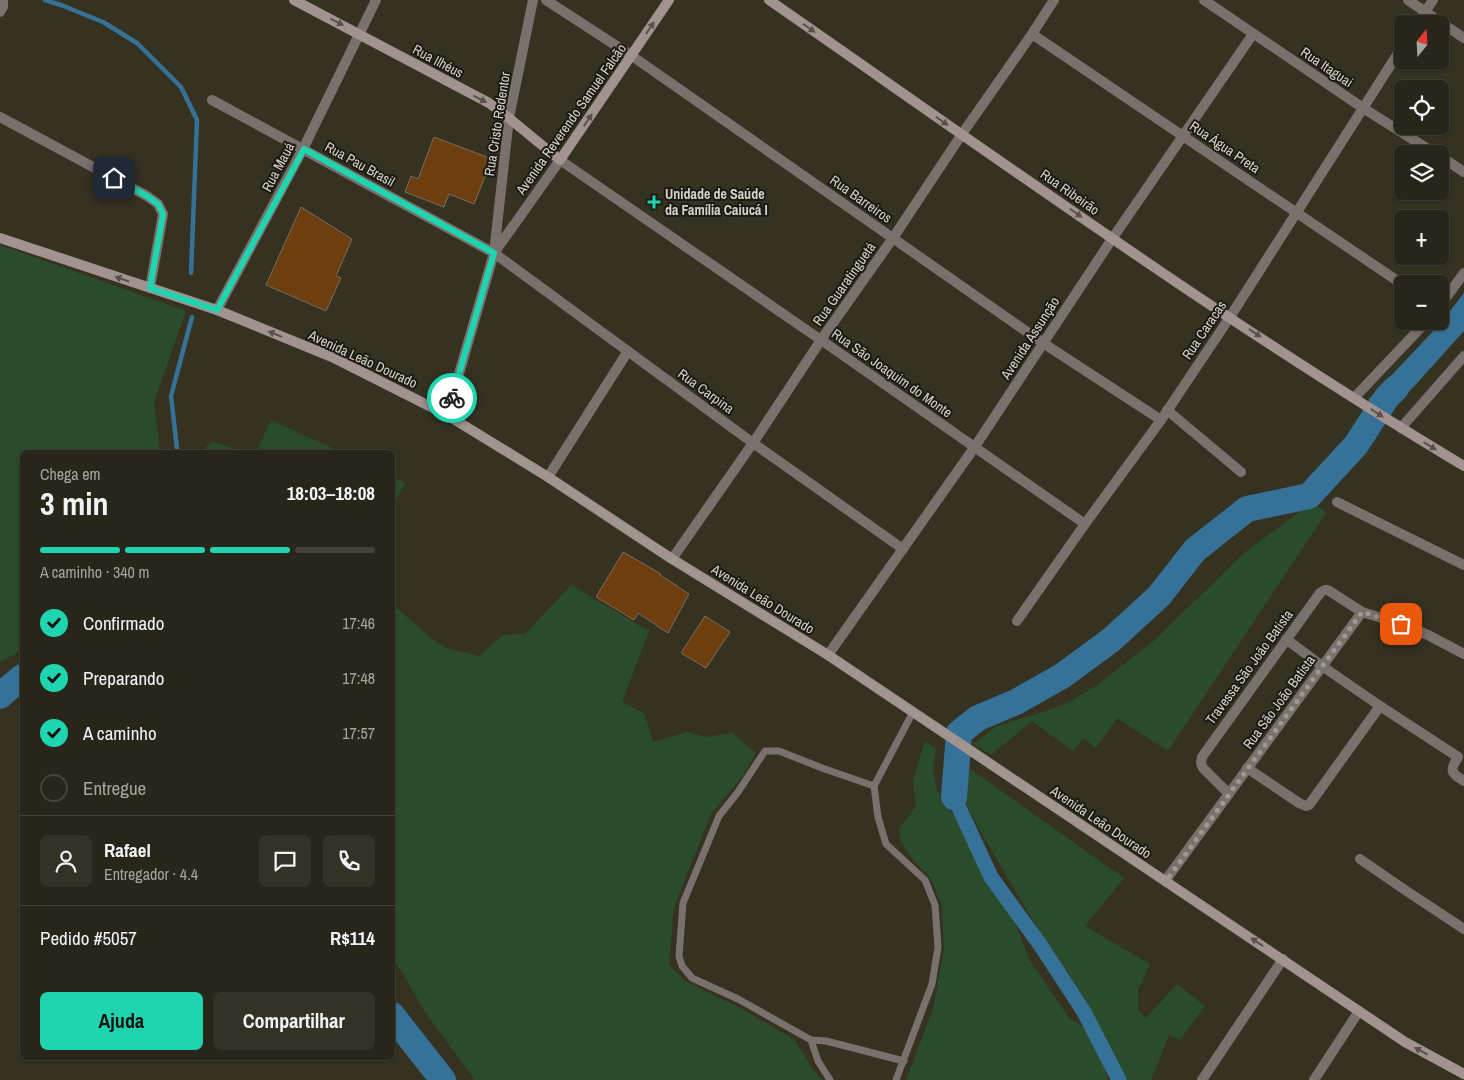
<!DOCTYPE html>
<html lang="pt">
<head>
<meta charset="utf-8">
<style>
  body { margin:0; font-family:"Archivo Narrow",sans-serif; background:#343227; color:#f1f3f6; height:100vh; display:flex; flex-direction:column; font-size:19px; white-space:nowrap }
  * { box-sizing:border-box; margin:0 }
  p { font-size:16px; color:#a5a5a2 }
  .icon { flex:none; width:28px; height:28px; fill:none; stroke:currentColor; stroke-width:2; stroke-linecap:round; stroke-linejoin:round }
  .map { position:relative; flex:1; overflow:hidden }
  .side { position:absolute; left:20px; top:450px; width:375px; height:610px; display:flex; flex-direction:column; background:#28261a; border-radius:8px; box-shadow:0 1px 4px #0004,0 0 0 1px #444339 }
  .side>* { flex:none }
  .needle { width:32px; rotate:18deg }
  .controls { position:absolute; left:1394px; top:15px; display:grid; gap:10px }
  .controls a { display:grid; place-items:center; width:55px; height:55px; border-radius:8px; background:#28261a; box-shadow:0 1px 4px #0004,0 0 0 1px #444339; font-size:25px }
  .pin { position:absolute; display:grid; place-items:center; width:42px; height:42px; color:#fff; margin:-21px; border-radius:10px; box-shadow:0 2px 8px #0006 }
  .courier { position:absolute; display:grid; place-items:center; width:50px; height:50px; margin:-25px; border:4px solid #1fd5b0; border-radius:50%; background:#fff; color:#222; box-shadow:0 1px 6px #0007 }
  .summary em { font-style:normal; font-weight:800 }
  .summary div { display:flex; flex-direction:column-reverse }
  .summary { display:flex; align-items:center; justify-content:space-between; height:85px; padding:0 20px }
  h1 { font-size:32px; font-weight:800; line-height:38px }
  .bar { display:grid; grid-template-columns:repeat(4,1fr); gap:8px 5px; align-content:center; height:60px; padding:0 20px }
  .bar i { height:6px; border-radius:4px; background:#444339 }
  .bar .on { background:#1fd5b0 }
  .bar p { grid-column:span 4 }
  .line { display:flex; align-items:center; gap:12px; padding:0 20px; border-top:1px solid #444339 }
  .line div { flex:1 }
  .round { display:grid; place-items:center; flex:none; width:52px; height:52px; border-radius:8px; background:#343227 }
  ol { padding:0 20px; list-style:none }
  li { display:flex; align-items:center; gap:15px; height:55px }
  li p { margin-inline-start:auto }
  li .icon { padding:5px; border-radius:50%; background:#1fd5b0; color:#111; stroke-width:4 }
  li:last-child { color:#a5a5a2 }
  li i { width:28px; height:28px; border:2px solid #444339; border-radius:50% }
  .action { display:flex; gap:10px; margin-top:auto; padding:10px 20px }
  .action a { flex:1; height:58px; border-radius:8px; background:#1fd5b0; color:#111; font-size:20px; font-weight:800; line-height:58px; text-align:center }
  .action a+a { background:#343227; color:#f1f3f6 }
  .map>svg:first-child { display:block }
  .green { fill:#2a4c2c }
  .water { fill:#367298 }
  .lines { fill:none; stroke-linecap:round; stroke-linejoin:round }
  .stream { stroke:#367298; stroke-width:4.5 }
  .canal { stroke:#367298; stroke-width:15 }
  .river { stroke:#367298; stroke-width:26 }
  .building { fill:#6c3e10; stroke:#7c6c5f }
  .service { stroke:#7a706e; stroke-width:7 }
  .minor { stroke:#7a706e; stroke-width:10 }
  .secondary { stroke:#a29390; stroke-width:10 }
  .oneway { fill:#58504b }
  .done { stroke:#9d9b8f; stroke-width:5; stroke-dasharray:0 9 }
  .route { stroke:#1fd5b0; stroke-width:6 }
  .poi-dot { fill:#1fd5b0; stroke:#1c1a13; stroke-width:2 }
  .labels { text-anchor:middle; stroke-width:4; stroke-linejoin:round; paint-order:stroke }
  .street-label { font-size:14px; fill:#d5d3c9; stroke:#1c1a13 }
  .poi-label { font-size:14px; font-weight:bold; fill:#d5d3c9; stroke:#1c1a13; text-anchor:start }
</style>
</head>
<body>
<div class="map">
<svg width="1464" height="1080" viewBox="0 0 1464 1080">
  <rect width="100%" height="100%" fill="#363222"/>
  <g class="green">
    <path d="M0,245L186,311L154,402L160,452H22V650L0,662Z"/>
    <path d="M271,420L340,452H256Z"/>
    <path d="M212,441L243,452H202Z"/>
    <path d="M393,477L405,483L393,506Z"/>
    <path d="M1313,502L1326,513L1168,751L1117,718L1096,748L1083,738L1073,751L1032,721L991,755L973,744L997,726L1046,711L1069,702L1096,686L1155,640L1244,553Z"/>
    <path d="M571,585L649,631L622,702L645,714L653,742L687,732L706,737L732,733L756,753L743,776L711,814L674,907L669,965L685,981L740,1008L795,1040L811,1067L822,1080H475L425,1012L393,957V605L431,638L446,648L479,656L503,635L525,634Z"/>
    <path d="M925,741L936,749L933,769L937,791L973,844L983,870L1000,894L1015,923L1029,959L1069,1018L1086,1029L1106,1066L1107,1080H906L933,1009L944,949L942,905L930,877L913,860L901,842L899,829L916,806L913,780Z"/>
    <path d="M966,766L1124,878L1085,926L1150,964L1138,990V1010L1146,1018L1177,984L1205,1006L1180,1040L1169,1035L1151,1080H1126L1092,1012L1052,953L975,822L962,796Z"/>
  </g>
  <path class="water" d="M1464,293V331L1389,414L1368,400L1440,324Z"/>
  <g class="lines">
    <g class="stream">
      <path d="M45,0L61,5L103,22L137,43L181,87L197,120L191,273"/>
      <path d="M176,452L177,449L171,396L192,317"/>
    </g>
    <path class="canal" d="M954,797L991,877L1041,946L1084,1012L1119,1080"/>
    <g class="river">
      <path d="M0,696L22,677"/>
      <path d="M954,797L959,733L978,718L1016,702L1062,676L1111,640L1159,596L1195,550L1247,509L1309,496L1356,445L1387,397L1396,388"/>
      <path d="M392,1015L443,1080"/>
    </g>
  </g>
  <g class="building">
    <path d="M434,137L492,159L474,204L449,194L444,207L405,192L411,176L418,179Z"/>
    <path d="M301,207L352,239L336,276L341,278L326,311L266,285Z"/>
    <path d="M623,552L661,574L660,575L689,594L668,633L638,613L634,620L596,597Z"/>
    <path d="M705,616L730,632L706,668L681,653Z"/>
  </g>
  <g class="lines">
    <g class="service">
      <path d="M811,1040L826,1041L904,1061"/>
      <path d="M830,1080L818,1061L811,1040L738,999L692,978L682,966L679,956L683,903L719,816L738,792L765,751H779L822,768L874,786"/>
      <path d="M896,1080L932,984L938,947L935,905L925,880L886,844L878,817L874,786L913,712"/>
    </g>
    <g class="minor">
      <path d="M546,0L632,56L1043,343L1161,420"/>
      <path d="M1204,0L1363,108L1436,154"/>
      <path d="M1408,0L1464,38"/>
      <path d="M0,12L3,7V0"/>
      <path d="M1417,24L1433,0"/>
      <path d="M1032,34L1402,284"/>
      <path d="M212,100L494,253L753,443L903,549"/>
      <path d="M0,117L147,196L158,204L163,214L150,288"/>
      <path d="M1440,156L1464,172"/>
      <path d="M494,253L560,160L821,340L1085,524"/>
      <path d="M1440,306L1464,273"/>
      <path d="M217,310L303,149L376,0"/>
      <path d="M1354,398L1427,321"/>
      <path d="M1167,410L1241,472"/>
      <path d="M447,415L494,253L509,118L533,0"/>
      <path d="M1401,428L1464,356"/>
      <path d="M548,477L628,351"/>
      <path d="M1337,502L1464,565"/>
      <path d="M672,559L753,443L821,340L893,238L962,134L1032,34L1054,0"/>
      <path d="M1017,621L1085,524L1161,420L1230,317L1402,47"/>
      <path d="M1286,639L1322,666L1380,706"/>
      <path d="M828,655L974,448L1112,239L1253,34"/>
      <path d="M1247,768L1299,803L1306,806L1309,805L1380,706L1458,757C1449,771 1451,773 1464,781"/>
      <path d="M1229,794L1203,768L1201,763L1202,757L1320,593C1325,589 1327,589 1331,592L1362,612L1401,624L1428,635L1464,654"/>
      <path d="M1360,859L1405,890L1464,929"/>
      <path d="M1165,881L1362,612"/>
      <path d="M1202,1080L1283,959"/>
      <path d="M1314,1080L1359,1011"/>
    </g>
    <g class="secondary">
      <path d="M294,0L489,103L509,118L560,160L669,0"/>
      <path d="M769,0C998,159 1225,323 1464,466"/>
      <path d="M0,238L217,310L332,357L447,415L548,477L672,559L828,655L1405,1042L1464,1074"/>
    </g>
  </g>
  <defs><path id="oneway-solid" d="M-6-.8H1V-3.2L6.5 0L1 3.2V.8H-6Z" transform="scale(1.25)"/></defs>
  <g class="oneway">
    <use href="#oneway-solid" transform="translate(337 22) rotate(27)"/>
    <use href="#oneway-solid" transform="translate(650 28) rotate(-56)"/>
    <use href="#oneway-solid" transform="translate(809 28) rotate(35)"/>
    <use href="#oneway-solid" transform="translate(480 99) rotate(27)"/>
    <use href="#oneway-solid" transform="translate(588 120) rotate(-56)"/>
    <use href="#oneway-solid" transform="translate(942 121) rotate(35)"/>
    <use href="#oneway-solid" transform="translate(1076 213) rotate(35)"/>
    <use href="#oneway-solid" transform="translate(122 279) rotate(-161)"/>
    <use href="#oneway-solid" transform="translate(1255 333) rotate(33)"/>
    <use href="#oneway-solid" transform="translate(275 334) rotate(-158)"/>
    <use href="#oneway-solid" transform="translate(1377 413) rotate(33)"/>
    <use href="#oneway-solid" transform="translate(1430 446) rotate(31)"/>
    <use href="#oneway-solid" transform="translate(1257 942) rotate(-146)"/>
    <use href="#oneway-solid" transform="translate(1421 1051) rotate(-151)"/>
  </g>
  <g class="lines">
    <path class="done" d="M452,398L446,415L548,477L672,559L828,655L1166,881L1362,612L1401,624"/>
    <path class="route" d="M114,178L147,196L158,204L163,214L150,288L217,310L304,149L494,253L452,398"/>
  </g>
  <path class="poi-dot" d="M651.5 194.5h5v5h5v5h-5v5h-5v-5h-5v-5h5z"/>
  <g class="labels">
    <g class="street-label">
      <text transform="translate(438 61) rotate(28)" y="5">Rua Ilhéus</text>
      <text transform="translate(1327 67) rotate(34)" y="5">Rua Itaguai</text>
      <text transform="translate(571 119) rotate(-55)" y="5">Avenida Reverendo Samuel Falcão</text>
      <text transform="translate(497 124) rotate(-81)" y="5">Rua Cristo Redentor</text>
      <text transform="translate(1225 147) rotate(34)" y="5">Rua Água Preta</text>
      <text transform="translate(360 164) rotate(29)" y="5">Rua Pau Brasil</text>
      <text transform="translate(278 167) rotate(-62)" y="5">Rua Mauá</text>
      <text transform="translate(1070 192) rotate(35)" y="5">Rua Ribeirão</text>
      <text transform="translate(861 199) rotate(35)" y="5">Rua Barreiros</text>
      <text transform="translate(844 284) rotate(-55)" y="5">Rua Guaratinguetá</text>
      <text transform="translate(1204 330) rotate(-56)" y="5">Rua Caracas</text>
      <text transform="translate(1030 338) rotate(-57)" y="5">Avenida Assunção</text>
      <text transform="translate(363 359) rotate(25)" y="5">Avenida Leão Dourado</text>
      <text transform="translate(892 373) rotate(35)" y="5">Rua São Joaquim do Monte</text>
      <text transform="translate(706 391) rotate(36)" y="5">Rua Carpina</text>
      <text transform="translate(763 599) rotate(32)" y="5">Avenida Leão Dourado</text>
      <text transform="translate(1249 667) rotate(-54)" y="5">Travessa São João Batista</text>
      <text transform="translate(1279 702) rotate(-54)" y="5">Rua São João Batista</text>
      <text transform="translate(1101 822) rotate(34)" y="5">Avenida Leão Dourado</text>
    </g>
    <g class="poi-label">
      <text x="665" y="199">Unidade de Saúde<tspan x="665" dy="16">da Família Caiucá I</tspan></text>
    </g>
  </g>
</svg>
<div class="controls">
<a><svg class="needle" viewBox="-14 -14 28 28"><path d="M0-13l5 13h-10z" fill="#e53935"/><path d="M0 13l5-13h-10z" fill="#a5a5a2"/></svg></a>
<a><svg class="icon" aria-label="locate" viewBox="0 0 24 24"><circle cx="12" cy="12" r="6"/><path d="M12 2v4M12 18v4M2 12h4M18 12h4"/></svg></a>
<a><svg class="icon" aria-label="layers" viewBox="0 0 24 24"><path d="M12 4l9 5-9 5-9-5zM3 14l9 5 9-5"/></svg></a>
<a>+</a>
<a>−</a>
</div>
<div class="pin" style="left:1401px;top:624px;background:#ea580c"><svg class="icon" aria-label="bag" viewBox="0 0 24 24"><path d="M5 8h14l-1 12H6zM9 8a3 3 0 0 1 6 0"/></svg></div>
<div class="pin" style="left:114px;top:178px;background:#1f2937"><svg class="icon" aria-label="home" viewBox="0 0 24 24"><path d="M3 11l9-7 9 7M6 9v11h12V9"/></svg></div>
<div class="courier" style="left:452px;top:398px"><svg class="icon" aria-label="bike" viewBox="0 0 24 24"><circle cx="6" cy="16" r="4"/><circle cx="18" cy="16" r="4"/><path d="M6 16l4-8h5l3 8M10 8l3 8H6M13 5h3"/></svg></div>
<section class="side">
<div class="summary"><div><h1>3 min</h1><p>Chega em</p></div><em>18:03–18:08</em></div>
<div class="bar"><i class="on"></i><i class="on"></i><i class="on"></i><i></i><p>A caminho · 340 m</p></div>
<ol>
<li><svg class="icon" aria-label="check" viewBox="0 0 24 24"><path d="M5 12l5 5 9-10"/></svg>Confirmado<p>17:46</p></li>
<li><svg class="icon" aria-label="check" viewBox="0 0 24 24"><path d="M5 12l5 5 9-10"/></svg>Preparando<p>17:48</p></li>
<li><svg class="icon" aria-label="check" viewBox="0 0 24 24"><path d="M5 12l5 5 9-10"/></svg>A caminho<p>17:57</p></li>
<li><i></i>Entregue</li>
</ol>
<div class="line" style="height:90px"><a class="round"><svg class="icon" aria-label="person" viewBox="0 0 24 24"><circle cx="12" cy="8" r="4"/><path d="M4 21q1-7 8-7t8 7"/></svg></a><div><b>Rafael</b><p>Entregador · 4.4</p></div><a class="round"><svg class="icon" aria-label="chat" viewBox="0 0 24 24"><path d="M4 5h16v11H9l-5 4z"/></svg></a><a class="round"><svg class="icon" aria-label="phone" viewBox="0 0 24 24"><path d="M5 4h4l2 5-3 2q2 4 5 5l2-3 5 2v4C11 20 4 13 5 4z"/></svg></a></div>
<div class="line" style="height:65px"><div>Pedido #5057</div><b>R$114</b></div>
<div class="action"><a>Ajuda</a><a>Compartilhar</a></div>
</section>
</div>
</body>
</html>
